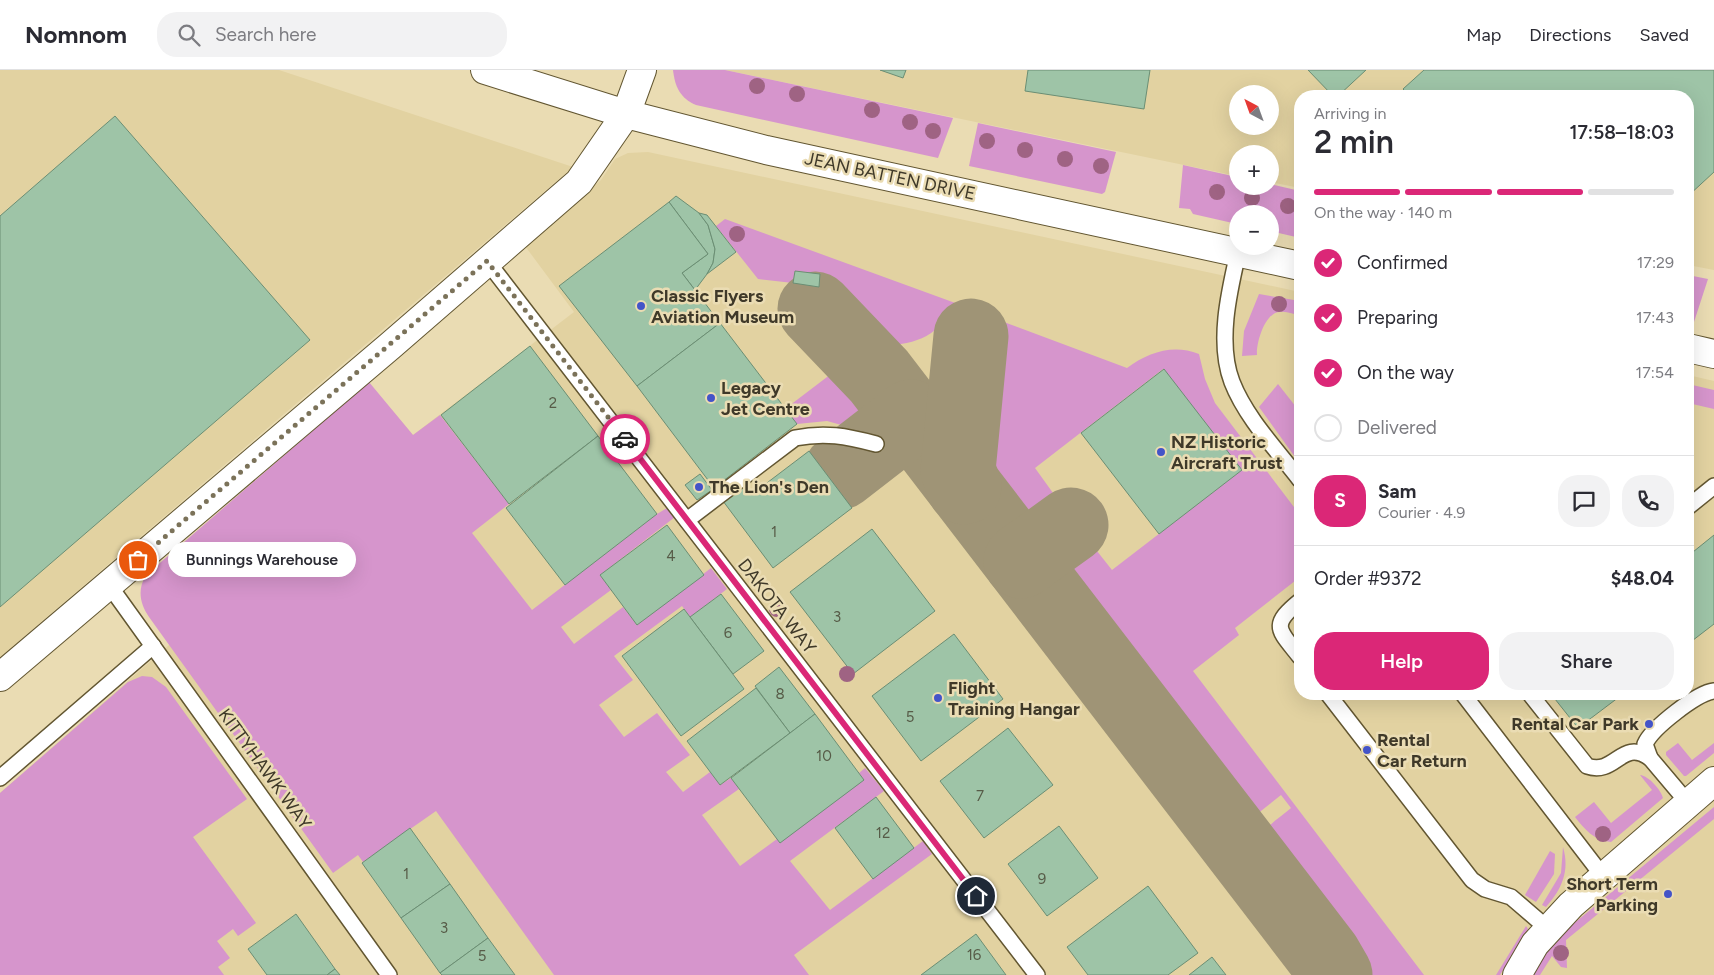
<!DOCTYPE html>
<html lang="en">
<head>
<meta charset="utf-8">
<style>
  body { margin:0; font-family:Figtree,sans-serif; background:#f2f2f3; color:#2b2b33; height:100vh; display:flex; flex-direction:column; font-size:19px; white-space:nowrap }
  * { box-sizing:border-box; margin:0 }
  p { font-size:16px; color:#7c7c81 }
  .icon { flex:none; width:28px; height:28px; fill:none; stroke:currentColor; stroke-width:2; stroke-linecap:round; stroke-linejoin:round }
  .map { position:relative; flex:1; overflow:hidden }
  .side { position:absolute; left:1294px; top:20px; width:400px; height:610px; display:flex; flex-direction:column; background:#fff; border-radius:20px; box-shadow:0 5px 20px #0002 }
  .side>* { flex:none }
  .needle { width:32px; rotate:319deg }
  .tools { position:absolute; left:1229px; top:15px; display:grid; gap:10px }
  .tools a { display:grid; place-items:center; width:50px; height:50px; border-radius:50%; background:#fff; box-shadow:0 5px 20px #0002; font-size:25px }
  .pin { position:absolute; display:grid; place-items:center; width:42px; height:42px; color:#fff; margin:-21px; border:2px solid #fff; border-radius:50%; box-shadow:0 1px 5px #0007 }
  .courier { position:absolute; display:grid; place-items:center; width:50px; height:50px; margin:-25px; border:4px solid #db2777; border-radius:50%; background:#fff; color:#222; box-shadow:0 1px 6px #0007 }
  .bubble { position:absolute; height:35px; border-radius:18px; background:#fff; box-shadow:0 5px 20px #0002; font-size:16px; font-weight:600; line-height:35px; text-align:center }
  .overview em { font-style:normal; font-weight:600 }
  .overview div { display:flex; flex-direction:column-reverse }
  .overview { display:flex; align-items:center; justify-content:space-between; height:85px; padding:0 20px }
  h1 { font-size:32px; font-weight:600; line-height:38px }
  .bar { display:grid; grid-template-columns:repeat(4,1fr); gap:8px 5px; align-content:center; height:60px; padding:0 20px }
  .bar i { height:6px; border-radius:4px; background:#e1e1e2 }
  .bar .on { background:#db2777 }
  .bar p { grid-column:span 4 }
  .line { display:flex; align-items:center; gap:12px; padding:0 20px; border-top:1px solid #e1e1e2 }
  .line div { flex:1 }
  .round { display:grid; place-items:center; flex:none; width:52px; height:52px; border-radius:20px; background:#f2f2f3 }
  ol { padding:0 20px; list-style:none }
  li { display:flex; align-items:center; gap:15px; height:55px }
  li p { margin-inline-start:auto }
  li .icon { padding:5px; border-radius:50%; background:#db2777; color:#fff; stroke-width:4 }
  li:last-child { color:#7c7c81 }
  li i { width:28px; height:28px; border:2px solid #e1e1e2; border-radius:50% }
  .action { display:flex; gap:10px; margin-top:auto; padding:10px 20px }
  .action a { flex:1; height:58px; border-radius:20px; background:#db2777; color:#fff; font-size:20px; font-weight:600; line-height:58px; text-align:center }
  .action a+a { background:#f2f2f3; color:#2b2b33 }
  header { display:flex; align-items:center; gap:30px; box-sizing:border-box; height:70px; padding:0 25px; background:#fff; border-bottom:1px solid #e1e1e2 }
  header strong { font-size:24px }
  nav { display:flex; gap:28px; margin-inline-start:auto; font-size:18px }
  .search { width:350px; height:45px; background:#f2f2f3; display:flex; align-items:center; gap:12px; box-sizing:border-box; padding:0 18px; border-radius:20px; color:#7c7c81; font-size:19px }
  .map>svg:first-child { display:block }
  .built { fill:#e2d2a1; fill-rule:evenodd }
  .green { fill:#d695cc }
  .lines { fill:none; stroke-linecap:round; stroke-linejoin:round }
  .taxiway { stroke:#9f9476; stroke-width:75 }
  .building { fill:#9ec4a7; stroke:#6b8e74 }
  .service-casing { stroke:#625631; stroke-width:18 }
  .minor-casing { stroke:#625631; stroke-width:30 }
  .tertiary-casing { stroke:#625631; stroke-width:30 }
  .service { stroke:#fff; stroke-width:15 }
  .minor { stroke:#fff; stroke-width:28 }
  .tertiary { stroke:#fff; stroke-width:28 }
  .tree { fill:#9f6383 }
  .done { stroke:#7b7259; stroke-width:5; stroke-dasharray:0 9 }
  .route { stroke:#db2777; stroke-width:6 }
  .poi-dot { fill:#4454c8; stroke:#eadcb3; stroke-width:2 }
  .labels { text-anchor:middle; stroke-width:5; stroke-linejoin:round; paint-order:stroke }
  .number-label { font-size:15px; fill:#575c48 }
  .street-label { font-size:18px; fill:#3f3929; stroke:#eadcb3 }
  .poi-label { font-size:18px; font-weight:bold; fill:#3f3929; stroke:#eadcb3; text-anchor:start }
</style>
</head>
<body>
<header>
<strong>Nomnom</strong>
<div class="search"><svg class="icon" aria-label="search" viewBox="0 0 24 24"><circle cx="10" cy="10" r="6"/><path d="M15 15l6 6"/></svg>Search here</div>
<nav><a>Map</a><a>Directions</a><a>Saved</a></nav>
</header>
<div class="map">
<svg width="1714" height="905" viewBox="0 0 1714 905">
  <rect width="100%" height="100%" fill="#eadcb3"/>
  <g class="built">
    <path d="M0,0H279L573,97L0,587Z"/>
    <path d="M725,0H1714V200L1688,195V26H1300V118L1270,112V84H1238L1237,106ZM1238,24H1270V56H1238Z"/>
    <path d="M648,82L1300,222V624H1688V305L1714,311V905H0V723L169,575L392,340L413,365L574,242L525,176L601,110L615,89L628,83Z"/>
  </g>
  <g class="green">
    <path d="M673,0H725L953,48L938,88L696,35C680,28 675,17 673,0Z"/>
    <path d="M978,53L1116,82L1105,122L1102,124L969,96Z"/>
    <path d="M1183,95L1237,107L1238,116H1270V114L1300,121V164L1296,167L1270,161V144H1238L1237,154L1193,144L1190,139L1179,138Z"/>
    <path d="M725,149L958,234C931,272 917,273 873,277L828,218L819,217L820,204L795,201L793,213L758,209L716,156Z"/>
    <path d="M1688,205L1708,209L1694,252L1688,251Z"/>
    <path d="M1259,224L1300,231V246C1294,244 1286,241 1280,242C1265,242 1256,273 1257,285L1242,286L1244,261Z"/>
    <path d="M993,248L1127,298C1149,282 1173,274 1199,284L1205,309L1215,333L1300,445V507L1235,558L1239,565L1193,601L1424,905H1347L1260,780C1256,760 1279,749 1291,738L1281,725L1252,748L1245,761L1051,509L1053,494L1075,477L1093,476L1112,500L1242,400L1163,299L1035,398L1053,423L1054,437C1037,453 1020,471 1001,446C996,438 986,429 983,421C979,407 982,390 982,375C983,333 984,290 993,248Z"/>
    <path d="M831,304C860,302 873,328 888,349L870,363L827,351L797,354L785,339Z"/>
    <path d="M369,312L413,365L440,345L509,434L472,463L532,540L657,444L667,438L675,447L600,505L611,520L561,557L574,574L623,537L637,555L711,498L727,519L690,547L682,536L614,586L633,610L599,635L624,667L657,643L690,685L666,702L683,722L710,702L720,715L731,708L739,719L702,745L740,796L777,769L780,772L863,709L859,703L865,698L884,721L790,791L830,840L923,771L932,784L794,885L809,905H554L436,741L363,792L358,785L333,803L149,547C140,534 137,520 146,505Z"/>
    <path d="M1278,314L1300,342V394L1259,337Z"/>
    <path d="M1688,314L1714,320V339L1688,333Z"/>
    <path d="M142,606L152,607L166,617L247,729L193,767L256,853L238,866L233,859L217,871L230,888L218,897L224,905H0V723L128,612Z"/>
    <path d="M1678,673L1692,690L1714,673V683L1686,706H1684L1666,685V682Z"/>
    <path d="M1640,705C1649,706 1661,720 1663,728L1611,772C1594,770 1585,760 1575,747L1594,732L1611,753L1652,720Z"/>
    <path d="M1714,737V749L1566,870L1567,898L1561,897L1552,886L1540,905H1532L1547,881L1566,860Z"/>
    <path d="M1563,777C1570,801 1562,819 1546,837L1542,835L1561,803Z"/>
    <path d="M1550,781L1555,784L1554,804L1536,832L1525,825Z"/>
    <path d="M1526,856L1528,859L1500,905H1496Z"/>
  </g>
  <g class="lines">
    <g class="taxiway">
      <path d="M815,239L879,306L1324,886L1335,905"/>
      <path d="M840,402L911,347"/>
      <path d="M964,417L958,400L971,266"/>
      <path d="M1021,491L1071,455"/>
    </g>
  </g>
  <g class="building">
    <path d="M880,0H906L903,8Z"/>
    <path d="M1028,0H1150L1144,39L1025,21Z"/>
    <path d="M1308,0H1366L1338,26H1333Z"/>
    <path d="M1424,0H1714V102L1688,126V26H1410L1403,19Z"/>
    <path d="M115,46L310,270L0,537V146Z"/>
    <path d="M676,126L699,143L708,155L715,179L713,193L707,204L695,220L682,203L708,184L669,132Z"/>
    <path d="M669,132L708,184L682,203L720,253L637,316L559,216Z"/>
    <path d="M699,143L707,145L736,182L707,204L713,193L715,179L708,155Z"/>
    <path d="M795,201L820,204L819,217L793,213Z"/>
    <path d="M720,253L797,354L714,418L637,316Z"/>
    <path d="M530,276L598,366L509,434L441,345Z"/>
    <path d="M1164,299L1242,400L1159,464L1081,363Z"/>
    <path d="M598,366L657,444L565,515L506,438Z"/>
    <path d="M809,381L852,438L773,498L723,431L743,415L751,425Z"/>
    <path d="M700,404L712,420L697,430L685,415Z"/>
    <path d="M667,455L704,505L637,555L600,505Z"/>
    <path d="M872,459L935,541L853,604L790,522Z"/>
    <path d="M1714,465V554L1688,574V486Z"/>
    <path d="M721,524L764,581L733,604L690,547Z"/>
    <path d="M684,539L744,619L681,666L622,586Z"/>
    <path d="M954,564L1003,629L921,691L872,626Z"/>
    <path d="M779,597L815,644L790,663L755,616Z"/>
    <path d="M756,618L790,663L720,715L687,671Z"/>
    <path d="M1551,624H1623L1578,658Z"/>
    <path d="M815,644L864,710L780,773L731,708Z"/>
    <path d="M1008,658L1053,715L984,768L940,711Z"/>
    <path d="M876,727L914,778L873,809L835,758Z"/>
    <path d="M1059,756L1098,808L1047,846L1008,794Z"/>
    <path d="M410,758L450,814L401,848L362,793Z"/>
    <path d="M450,814L488,868L440,903L401,848Z"/>
    <path d="M1148,816L1198,883L1168,905H1088L1067,877Z"/>
    <path d="M296,844L335,899L327,905H267L248,879Z"/>
    <path d="M976,864L1006,905H921Z"/>
    <path d="M488,868L515,905H442L440,903Z"/>
    <path d="M1212,887L1226,905H1189Z"/>
    <path d="M335,899L340,905H327Z"/>
  </g>
  <g class="lines">
    <g class="service-casing">
      <g id="service">
        <path d="M1238,183C1229,222 1217,273 1232,312C1246,348 1277,380 1300,410"/>
        <path d="M487,191L1037,905"/>
        <path d="M1688,437L1714,416"/>
        <path d="M687,450L795,368C825,362 846,366 876,374"/>
        <path d="M109,515L389,905"/>
        <path d="M1300,531C1269,556 1279,560 1300,587"/>
        <path d="M1328,624L1472,810L1485,819L1511,827L1547,858"/>
        <path d="M1463,624L1602,805"/>
        <path d="M1530,624L1587,696C1616,706 1621,668 1650,688"/>
        <path d="M0,708L153,576"/>
        <path d="M1688,733L1650,688L1645,674C1652,658 1697,623 1714,621"/>
      </g>
    </g>
    <g class="minor-casing">
      <g id="minor">
        <path d="M0,607L390,276L579,112L626,44L642,0"/>
        <path d="M1517,905L1535,874L1571,835L1714,711"/>
      </g>
    </g>
    <g class="tertiary-casing">
      <g id="tertiary">
        <path d="M485,0L626,44L766,80L1300,196"/>
        <path d="M1688,278L1714,284"/>
      </g>
    </g>
    <use href="#service" class="service"/>
    <use href="#minor" class="minor"/>
    <use href="#tertiary" class="tertiary"/>
  </g>
  <g class="tree">
    <circle cx="757" cy="16" r="8"/>
    <circle cx="797" cy="24" r="8"/>
    <circle cx="872" cy="40" r="8"/>
    <circle cx="910" cy="52" r="8"/>
    <circle cx="933" cy="61" r="8"/>
    <circle cx="987" cy="71" r="8"/>
    <circle cx="1025" cy="80" r="8"/>
    <circle cx="1065" cy="89" r="8"/>
    <circle cx="1101" cy="96" r="8"/>
    <circle cx="1217" cy="122" r="8"/>
    <circle cx="1252" cy="128" r="8"/>
    <circle cx="1288" cy="136" r="8"/>
    <circle cx="737" cy="164" r="8"/>
    <circle cx="1279" cy="234" r="8"/>
    <circle cx="777" cy="539" r="8"/>
    <circle cx="847" cy="604" r="8"/>
    <circle cx="1603" cy="764" r="8"/>
    <circle cx="1561" cy="883" r="8"/>
  </g>
  <g class="lines">
    <path class="done" d="M138,490L487,191L625,369"/>
    <path class="route" d="M625,369L976,826"/>
  </g>
  <g class="poi-dot">
    <circle cx="641" cy="236" r="5"/>
    <circle cx="711" cy="328" r="5"/>
    <circle cx="1161" cy="382" r="5"/>
    <circle cx="699" cy="417" r="5"/>
    <circle cx="938" cy="628" r="5"/>
    <circle cx="1649" cy="654" r="5"/>
    <circle cx="1367" cy="680" r="5"/>
    <circle cx="1668" cy="824" r="5"/>
  </g>
  <g class="labels">
    <g class="number-label">
      <text x="553" y="338">2</text>
      <text x="774" y="467">1</text>
      <text x="671" y="491">4</text>
      <text x="837" y="552">3</text>
      <text x="728" y="568">6</text>
      <text x="780" y="629">8</text>
      <text x="910" y="652">5</text>
      <text x="824" y="691">10</text>
      <text x="980" y="731">7</text>
      <text x="883" y="768">12</text>
      <text x="406" y="809">1</text>
      <text x="1042" y="814">9</text>
      <text x="444" y="863">3</text>
      <text x="974" y="890">16</text>
      <text x="482" y="891">5</text>
    </g>
    <g class="street-label">
      <text transform="translate(890 106) rotate(12)" y="6">JEAN BATTEN DRIVE</text>
      <text transform="translate(777 536) rotate(52)" y="6">DAKOTA WAY</text>
      <text transform="translate(265 699) rotate(54)" y="6">KITTYHAWK WAY</text>
    </g>
    <g class="poi-label">
      <text x="651" y="232">Classic Flyers<tspan x="651" dy="21">Aviation Museum</tspan></text>
      <text x="721" y="324">Legacy<tspan x="721" dy="21">Jet Centre</tspan></text>
      <text x="1171" y="378">NZ Historic<tspan x="1171" dy="21">Aircraft Trust</tspan></text>
      <text x="709" y="423">The Lion's Den</text>
      <text x="948" y="624">Flight<tspan x="948" dy="21">Training Hangar</tspan></text>
      <text x="1639" y="660" text-anchor="end">Rental Car Park</text>
      <text x="1377" y="676">Rental<tspan x="1377" dy="21">Car Return</tspan></text>
      <text x="1658" y="820" text-anchor="end">Short Term<tspan x="1658" dy="21">Parking</tspan></text>
    </g>
  </g>
</svg>
<div class="tools">
<a><svg class="needle" viewBox="-14 -14 28 28"><path d="M0-13l5 13h-10z" fill="#e53935"/><path d="M0 13l5-13h-10z" fill="#7c7c81"/></svg></a>
<a>+</a>
<a>−</a>
</div>
<div class="pin" style="left:138px;top:490px;background:#ea580c"><svg class="icon" aria-label="bag" viewBox="0 0 24 24"><path d="M5 8h14l-1 12H6zM9 8a3 3 0 0 1 6 0"/></svg></div>
<div class="pin" style="left:976px;top:826px;background:#1f2937"><svg class="icon" aria-label="home" viewBox="0 0 24 24"><path d="M3 11l9-7 9 7M6 9v11h12V9"/></svg></div>
<div class="courier" style="left:625px;top:369px"><svg class="icon" aria-label="car" viewBox="0 0 24 24"><path d="M5 17H2v-5l4-1 3-4h7l3 4 3 1v5h-3M9 17h6M6 11h13"/><circle cx="7" cy="17" r="2"/><circle cx="17" cy="17" r="2"/></svg></div>
<div class="bubble" style="left:168px;top:472px;width:188px">Bunnings Warehouse</div>
<section class="side">
<div class="overview"><div><h1>2 min</h1><p>Arriving in</p></div><em>17:58–18:03</em></div>
<div class="bar"><i class="on"></i><i class="on"></i><i class="on"></i><i></i><p>On the way · 140 m</p></div>
<ol>
<li><svg class="icon" aria-label="check" viewBox="0 0 24 24"><path d="M5 12l5 5 9-10"/></svg>Confirmed<p>17:29</p></li>
<li><svg class="icon" aria-label="check" viewBox="0 0 24 24"><path d="M5 12l5 5 9-10"/></svg>Preparing<p>17:43</p></li>
<li><svg class="icon" aria-label="check" viewBox="0 0 24 24"><path d="M5 12l5 5 9-10"/></svg>On the way<p>17:54</p></li>
<li><i></i>Delivered</li>
</ol>
<div class="line" style="height:90px"><b class="round" style="background:#db2777;color:#fff">S</b><div><b>Sam</b><p>Courier · 4.9</p></div><a class="round"><svg class="icon" aria-label="chat" viewBox="0 0 24 24"><path d="M4 5h16v11H9l-5 4z"/></svg></a><a class="round"><svg class="icon" aria-label="phone" viewBox="0 0 24 24"><path d="M5 4h4l2 5-3 2q2 4 5 5l2-3 5 2v4C11 20 4 13 5 4z"/></svg></a></div>
<div class="line" style="height:65px"><div>Order #9372</div><b>$48.04</b></div>
<div class="action"><a>Help</a><a>Share</a></div>
</section>
</div>
</body>
</html>
